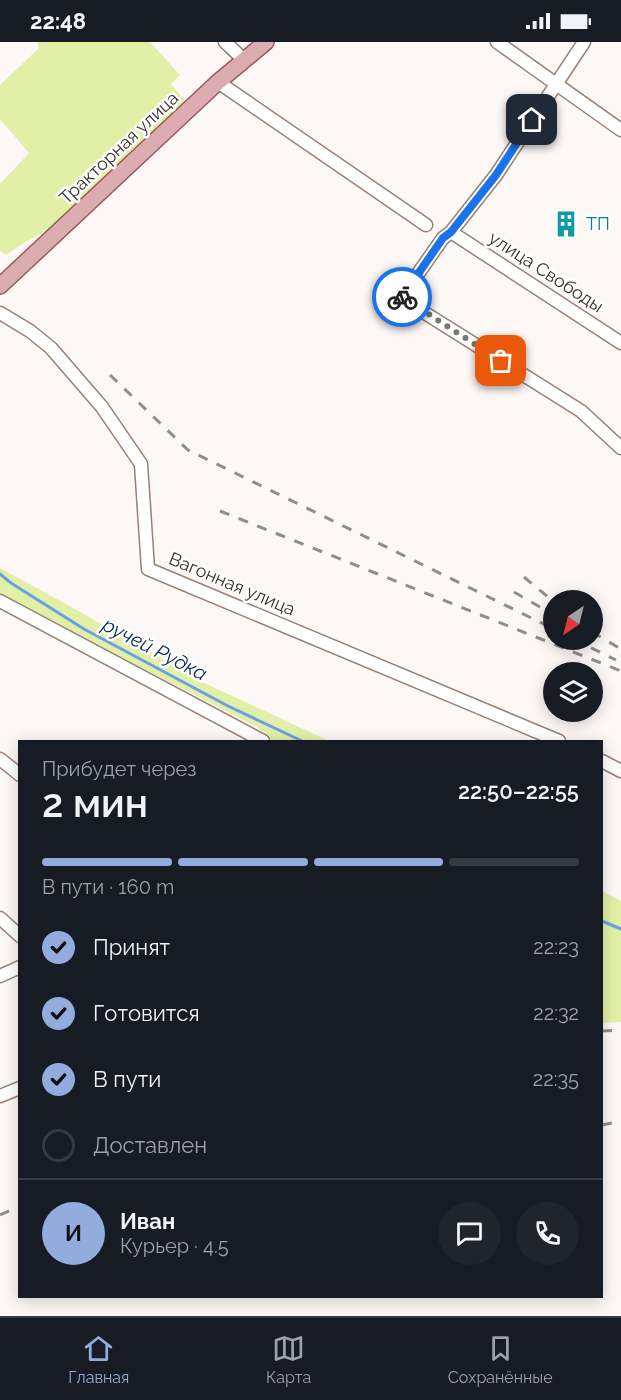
<!DOCTYPE html>
<html lang="ru">
<head>
<meta charset="utf-8">
<style>
  body { margin:0; font-family:Raleway,sans-serif; background:#20242c; color:#f1f3f6; height:100vh; display:flex; flex-direction:column; font-size:22px; white-space:nowrap }
  * { box-sizing:border-box; margin:0 }
  p { font-size:20px; color:#9ea1a6 }
  .icon { flex:none; width:33px; height:33px; fill:none; stroke:currentColor; stroke-width:2; stroke-linecap:round; stroke-linejoin:round }
  .map { position:relative; flex:1; overflow:hidden }
  .drawer { position:absolute; left:18px; top:698px; width:585px; height:558px; display:flex; flex-direction:column; background:#171b24; border-radius:0px; box-shadow:0 3px 15px #0003 }
  .drawer>* { flex:none }
  .needle { width:39px; rotate:215deg }
  .fabs { position:absolute; left:543px; top:548px; display:grid; gap:12px }
  .fabs a { display:grid; place-items:center; width:60px; height:60px; border-radius:50%; background:#171b24; box-shadow:0 3px 15px #0003; font-size:30px }
  .pin { position:absolute; display:grid; place-items:center; width:51px; height:51px; color:#fff; margin:-26px; border-radius:12px; box-shadow:0 3px 9px #0006 }
  .courier { position:absolute; display:grid; place-items:center; width:60px; height:60px; margin:-30px; border:4px solid #1a73e8; border-radius:50%; background:#fff; color:#222; box-shadow:0 2px 8px #0007 }
  .overview em { font-style:normal; font-weight:600 }
  .overview div { display:flex; flex-direction:column-reverse }
  .overview { display:flex; align-items:center; justify-content:space-between; height:102px; padding:0 24px }
  h1 { font-size:39px; font-weight:600; line-height:45px }
  .bar { display:grid; grid-template-columns:repeat(4,1fr); gap:9px 6px; align-content:center; height:72px; padding:0 24px }
  .bar i { height:8px; border-radius:4px; background:#363941 }
  .bar .active { background:#92acde }
  .bar p { grid-column:span 4 }
  .line { display:flex; align-items:center; gap:15px; padding:0 24px; border-top:2px solid #363941 }
  .line div { flex:1 }
  .round { display:grid; place-items:center; flex:none; width:63px; height:63px; border-radius:32px; background:#20242c }
  ol { padding:0 24px; list-style:none }
  li { display:flex; align-items:center; gap:18px; height:66px }
  li p { margin-inline-start:auto }
  li .icon { padding:6px; border-radius:50%; background:#92acde; color:#111; stroke-width:4 }
  li:last-child { color:#9ea1a6 }
  li i { width:33px; height:33px; border:3px solid #363941; border-radius:50% }
  .status { display:flex; justify-content:space-between; align-items:center; height:42px; padding:0 30px; background:#171b24; direction:ltr }
  .status svg { height:16px; fill:currentColor }
  .tabs { display:flex; justify-content:space-around; align-items:center; height:84px; border-top:2px solid #363941; background:#171b24; font-size:16px; color:#9ea1a6 }
  .tabs a { display:grid; justify-items:center; gap:3px }
  .tabs .active { color:#92acde }
  .map>svg:first-child { display:block }
  .green { fill:#e2f0a7 }
  .lines { fill:none; stroke-linecap:round; stroke-linejoin:round }
  .stream { stroke:#6aa0e6; stroke-width:3 }
  .minor-casing { stroke:#988177; stroke-width:15 }
  .major-casing { stroke:#945c5f; stroke-width:18 }
  .minor { stroke:#fff; stroke-width:12 }
  .major { stroke:#dcacb0; stroke-width:15 }
  .rail { stroke:#938c89; stroke-width:3; stroke-dasharray:10 10; stroke-linecap:butt }
  .done { stroke:#7d7572; stroke-width:6; stroke-dasharray:0 10.8 }
  .route { stroke:#1a73e8; stroke-width:8 }
  .labels { text-anchor:middle; stroke-width:5; stroke-linejoin:round; paint-order:stroke }
  .street-label { font-size:18px; fill:#382f2b; stroke:#fff }
  .culture-label { font-size:18px; fill:#0d838f; stroke:#fff; text-anchor:start }
  .water-label { font-size:20px; font-style:italic; fill:#052b56; stroke:#fff }
</style>
</head>
<body>
<div class="status"><b>22:48</b><svg viewBox="0 0 49 12"><path d="M0 12V9h3v3zM5 12V6h3v6zM10 12V3h3v9zM15 12V0h3v12zM26 1h20v11H26zM47 4h2v5h-2z"/></svg></div>
<div class="map">
<svg width="621" height="1274" viewBox="0 0 621 1274">
  <rect width="100%" height="100%" fill="#fdf7f5"/>
  <g class="green">
    <path d="M37,0H150L180,33L171,42L185,59L179,67L55,184L27,199L6,213L0,209V142L29,111L0,77V43L39,6Z"/>
    <path d="M0,526L75,567L200,639L329,699H273L257,685L0,553Z"/>
    <path d="M602,849L621,859V980L602,981Z"/>
  </g>
  <g class="lines">
    <g class="stream">
      <path d="M0,532L11,541L84,587L228,664L302,699"/>
      <path d="M602,879L621,887"/>
    </g>
    <g class="minor-casing">
      <g id="minor">
        <path d="M225,0L244,18"/>
        <path d="M497,0L621,88"/>
        <path d="M584,0L496,133L451,190L443,196L401,256L581,369L621,406"/>
        <path d="M218,40L426,183"/>
        <path d="M451,190L621,301"/>
        <path d="M0,271L30,289L51,306L102,365L141,422L148,527L559,699"/>
        <path d="M0,559L263,699"/>
        <path d="M0,717L20,733"/>
        <path d="M602,719L621,729"/>
        <path d="M0,876L20,894"/>
        <path d="M0,934L20,925"/>
        <path d="M0,1054L20,1046"/>
      </g>
    </g>
    <g class="major-casing">
      <path id="major" d="M0,244L218,40L266,0"/>
    </g>
    <use href="#minor" class="minor"/>
    <use href="#major" class="major"/>
    <g class="rail">
      <path d="M110,333L188,408L554,587"/>
      <path d="M220,469L621,629"/>
      <path d="M524,535L554,560"/>
      <path d="M514,550L554,573"/>
      <path d="M592,590L621,607"/>
      <path d="M573,597L616,618"/>
      <path d="M602,989L621,988"/>
      <path d="M602,1083L621,1079"/>
      <path d="M0,1173L20,1164"/>
    </g>
  </g>
  <g class="lines">
    <path class="done" d="M402,255L501,319"/>
    <path class="route" d="M402,255L443,196L451,190L496,133L532,78"/>
  </g>
  <defs>
    <g id="building-bare" transform="scale(2.07)"><path d="M-4-6H4V6H1V3H-1V6H-4ZM-2.5-4.3h1.7v1.8h-1.7ZM.8-4.3h1.7v1.8H.8ZM-2.5-1h1.7V.8h-1.7ZM.8-1h1.7V.8H.8Z" fill="#0f9aa8" stroke="#fff" stroke-width="2.5" paint-order="stroke"/></g>
  </defs>
  <g fill-rule="evenodd">
    <use href="#building-bare" x="566" y="182"/>
  </g>
  <g class="labels">
    <g class="street-label">
      <text transform="translate(119 106) rotate(-43)" y="6">Тракторная улица</text>
      <text transform="translate(546 230) rotate(33)" y="6">улица Свободы</text>
      <text transform="translate(232 542) rotate(23)" y="6">Вагонная улица</text>
    </g>
    <g class="culture-label">
      <text x="586" y="188">ТП</text>
    </g>
    <g class="water-label">
      <text transform="translate(155 607) rotate(27)" y="7">ручей Рудка</text>
    </g>
  </g>
</svg>
<div class="fabs">
<a><svg class="needle" viewBox="-14 -14 28 28"><path d="M0-13l5 13h-10z" fill="#e53935"/><path d="M0 13l5-13h-10z" fill="#9ea1a6"/></svg></a>
<a><svg class="icon" aria-label="layers" viewBox="0 0 24 24"><path d="M12 4l9 5-9 5-9-5zM3 14l9 5 9-5"/></svg></a>
</div>
<div class="pin" style="left:501px;top:319px;background:#ea580c"><svg class="icon" aria-label="bag" viewBox="0 0 24 24"><path d="M5 8h14l-1 12H6zM9 8a3 3 0 0 1 6 0"/></svg></div>
<div class="pin" style="left:532px;top:78px;background:#1f2937"><svg class="icon" aria-label="home" viewBox="0 0 24 24"><path d="M3 11l9-7 9 7M6 9v11h12V9"/></svg></div>
<div class="courier" style="left:402px;top:255px"><svg class="icon" aria-label="bike" viewBox="0 0 24 24"><circle cx="6" cy="16" r="4"/><circle cx="18" cy="16" r="4"/><path d="M6 16l4-8h5l3 8M10 8l3 8H6M13 5h3"/></svg></div>
<section class="drawer">
<div class="overview"><div><h1>2 мин</h1><p>Прибудет через</p></div><em>22:50–22:55</em></div>
<div class="bar"><i class="active"></i><i class="active"></i><i class="active"></i><i></i><p>В пути · 160 m</p></div>
<ol>
<li><svg class="icon" aria-label="check" viewBox="0 0 24 24"><path d="M5 12l5 5 9-10"/></svg>Принят<p>22:23</p></li>
<li><svg class="icon" aria-label="check" viewBox="0 0 24 24"><path d="M5 12l5 5 9-10"/></svg>Готовится<p>22:32</p></li>
<li><svg class="icon" aria-label="check" viewBox="0 0 24 24"><path d="M5 12l5 5 9-10"/></svg>В пути<p>22:35</p></li>
<li><i></i>Доставлен</li>
</ol>
<div class="line" style="height:108px"><b class="round" style="background:#92acde;color:#111">И</b><div><b>Иван</b><p>Курьер · 4.5</p></div><a class="round"><svg class="icon" aria-label="chat" viewBox="0 0 24 24"><path d="M4 5h16v11H9l-5 4z"/></svg></a><a class="round"><svg class="icon" aria-label="phone" viewBox="0 0 24 24"><path d="M5 4h4l2 5-3 2q2 4 5 5l2-3 5 2v4C11 20 4 13 5 4z"/></svg></a></div>
</section>
</div>
<nav class="tabs">
<a class="active"><svg class="icon" aria-label="home" viewBox="0 0 24 24"><path d="M3 11l9-7 9 7M6 9v11h12V9"/></svg>Главная</a>
<a><svg class="icon" aria-label="map" viewBox="0 0 24 24"><path d="M3 6l6-2 6 2 6-2v14l-6 2-6-2-6 2zM9 4v14M15 6v14"/></svg>Карта</a>
<a><svg class="icon" aria-label="saved" viewBox="0 0 24 24"><path d="M7 4h10v16l-5-4-5 4z"/></svg>Сохранённые</a>
</nav>
</body>
</html>
